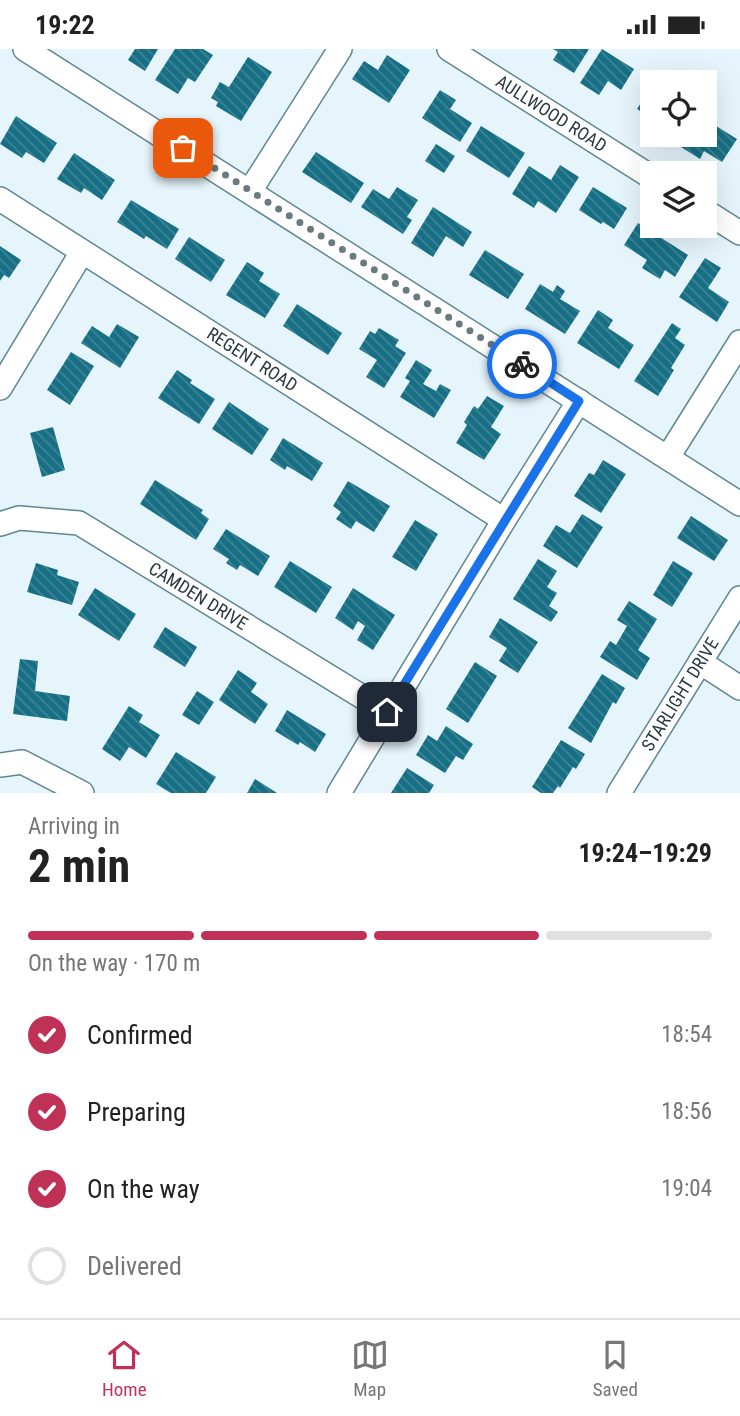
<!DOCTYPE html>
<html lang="en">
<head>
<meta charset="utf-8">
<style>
  body { margin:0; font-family:"Roboto Condensed",sans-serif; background:#f6f6f6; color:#222; height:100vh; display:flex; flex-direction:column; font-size:26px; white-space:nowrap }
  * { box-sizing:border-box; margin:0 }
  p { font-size:23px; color:#767676 }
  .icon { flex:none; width:38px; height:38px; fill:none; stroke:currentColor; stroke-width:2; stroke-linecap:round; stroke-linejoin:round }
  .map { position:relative; height:744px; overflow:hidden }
  .side { display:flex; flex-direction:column; background:#fff; flex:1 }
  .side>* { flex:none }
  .controls { position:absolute; left:640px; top:21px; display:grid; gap:14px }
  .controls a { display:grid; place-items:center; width:77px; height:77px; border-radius:0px; background:#fff; box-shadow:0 7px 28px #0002; font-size:35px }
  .pin { position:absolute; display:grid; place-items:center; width:60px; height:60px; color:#fff; margin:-30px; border-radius:14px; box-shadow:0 4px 10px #0006 }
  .courier { position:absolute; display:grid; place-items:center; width:70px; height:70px; margin:-35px; border:5px solid #1a73e8; border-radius:50%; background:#fff; color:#222; box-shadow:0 2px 9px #0007 }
  .summary em { font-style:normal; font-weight:700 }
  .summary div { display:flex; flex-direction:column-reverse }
  .summary { display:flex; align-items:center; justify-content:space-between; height:119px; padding:0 28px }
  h1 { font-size:46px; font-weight:700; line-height:52px }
  .bar { display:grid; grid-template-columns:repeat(4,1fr); gap:10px 7px; align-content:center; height:84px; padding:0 28px }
  .bar i { height:9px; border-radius:5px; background:#e0e0e0 }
  .bar .current { background:#c03158 }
  .bar p { grid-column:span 4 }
  ol { padding:0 28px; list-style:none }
  li { display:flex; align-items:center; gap:21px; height:77px }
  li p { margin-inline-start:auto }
  li .icon { padding:7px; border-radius:50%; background:#c03158; color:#fff; stroke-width:4 }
  li:last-child { color:#767676 }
  li i { width:38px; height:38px; border:4px solid #e0e0e0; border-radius:50% }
  .status { display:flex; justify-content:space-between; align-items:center; height:49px; padding:0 35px; background:#fff; direction:ltr }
  .status svg { height:19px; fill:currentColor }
  .menu { display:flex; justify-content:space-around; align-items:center; height:98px; border-top:2px solid #e0e0e0; background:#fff; font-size:19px; color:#767676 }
  .menu a { display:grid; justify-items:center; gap:4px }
  .menu .current { color:#c03158 }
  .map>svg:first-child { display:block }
  .building { fill:url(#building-back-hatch) }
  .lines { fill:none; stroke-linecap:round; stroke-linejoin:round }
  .minor-casing { stroke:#5f8693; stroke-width:26 }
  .minor { stroke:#fff; stroke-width:23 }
  .done { stroke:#6a7b80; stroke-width:7; stroke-dasharray:0 12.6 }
  .route { stroke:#1a73e8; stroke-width:9 }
  .labels { text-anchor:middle; stroke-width:7; stroke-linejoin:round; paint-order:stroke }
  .street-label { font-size:18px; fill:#28393e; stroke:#fff }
</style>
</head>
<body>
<div class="status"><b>19:22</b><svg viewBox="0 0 49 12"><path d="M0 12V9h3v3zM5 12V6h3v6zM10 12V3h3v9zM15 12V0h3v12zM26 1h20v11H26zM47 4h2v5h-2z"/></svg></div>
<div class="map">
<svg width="740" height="744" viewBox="0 0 740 744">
  <defs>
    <pattern id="building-back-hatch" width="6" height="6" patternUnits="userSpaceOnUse" patternTransform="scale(1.75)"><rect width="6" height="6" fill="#166f85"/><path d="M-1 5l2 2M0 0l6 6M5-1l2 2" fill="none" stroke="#408495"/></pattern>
  </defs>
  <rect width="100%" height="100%" fill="#e5f5fb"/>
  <g class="building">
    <path d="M135,0H158L145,22L128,11Z"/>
    <path d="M175,0H203L213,6L195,33L188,29L178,45L155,31Z"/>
    <path d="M553,0H589L574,24L553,11L558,3Z"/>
    <path d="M602,0L634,20L621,41L608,32L599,46L580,34Z"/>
    <path d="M387,6L410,21L389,54L352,30L364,12L378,21Z"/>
    <path d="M248,8L272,23L241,72L216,57L218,53L211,49L220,33L229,38Z"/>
    <path d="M650,40L653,41V78L648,76L652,70L637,60Z"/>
    <path d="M440,41L456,51L450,60L472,74L460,93L422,69Z"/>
    <path d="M16,67L57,94L44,114L26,103L22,109L0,95Z"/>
    <path d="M705,70L737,90L722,113L704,102L700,110L681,98L688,86H705Z"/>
    <path d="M481,77L525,104L509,129L466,102Z"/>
    <path d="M436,95L455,107L444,124L425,112Z"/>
    <path d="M316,103L364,134L351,154L302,123Z"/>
    <path d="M74,104L115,131L102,151L84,139L81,144L57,130Z"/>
    <path d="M560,116L579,128L556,164L538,152L534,159L512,145L529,117L551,131Z"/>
    <path d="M397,138L418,151L407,168L412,171L403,185L361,158L373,140L389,150Z"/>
    <path d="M593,138L627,159L614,180L603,173L601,175L579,161Z"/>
    <path d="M131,151L179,180L167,200L146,187L144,190L117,173Z"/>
    <path d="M433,158L472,183L463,198L446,187L433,208L411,194Z"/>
    <path d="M638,174L688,206L675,228L665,221L660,230L642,219L647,211L624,196Z"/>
    <path d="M189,188L225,211L211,233L175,210Z"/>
    <path d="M0,197L21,211L9,229L4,226L0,232Z"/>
    <path d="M485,201L524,225L508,250L469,226Z"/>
    <path d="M705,209L721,219L708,239L729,253L717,273L679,248Z"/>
    <path d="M247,213L264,224L259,232L280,245L265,269L226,246Z"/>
    <path d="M540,235L553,243L557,236L565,242L560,250L580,262L565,285L525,260Z"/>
    <path d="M297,255L342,284L328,306L283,277Z"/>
    <path d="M598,261L613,271L608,279L634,296L619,320L577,294Z"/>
    <path d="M672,274L681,280L675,289L685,296L671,319L674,321L658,347L634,332Z"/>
    <path d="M117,275L139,288L120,319L81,294L92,277L109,288Z"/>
    <path d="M379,279L399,291L395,297L406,304L384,339L366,328L377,311L359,300L370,282L375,285Z"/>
    <path d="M71,303L94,317L70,356L47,341Z"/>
    <path d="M416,311L432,321L423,335L436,342L440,335L451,341L434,369L400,348L410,332L405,329Z"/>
    <path d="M177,321L192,331L190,334L215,350L199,375L158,349Z"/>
    <path d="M487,347L504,357L491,378L501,385L484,411L456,394L467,376L464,373L474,357L478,360Z"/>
    <path d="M229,353L269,380L252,406L212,380Z"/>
    <path d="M53,378L65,421L42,428L30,384Z"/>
    <path d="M283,389L323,414L312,432L287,417L285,421L270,411Z"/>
    <path d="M603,411L626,425L601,464L574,447L589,424L594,426Z"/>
    <path d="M155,431L203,461L201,464L209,470L196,491L140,455Z"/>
    <path d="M348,432L390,457L374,483L356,472L351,480L336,470L341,463L333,457Z"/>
    <path d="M582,465L603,478L577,519L543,497L556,476L570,484Z"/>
    <path d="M691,467L728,491L714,512L677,489Z"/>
    <path d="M415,471L438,485L416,522L392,508Z"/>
    <path d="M226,480L270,507L258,527L240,516L237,521L226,514L229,510L213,500Z"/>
    <path d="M538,510L557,522L547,538L557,544L549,557L558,563L551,573L513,550Z"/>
    <path d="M290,512L332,538L316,564L274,538Z"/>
    <path d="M673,512L693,524L672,558L653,546Z"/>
    <path d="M36,514L58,521L57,526L79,533L72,556L27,543Z"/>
    <path d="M95,539L136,565L119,592L78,566Z"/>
    <path d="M353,539L395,566L373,601L357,591L365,577L358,572L353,581L335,569Z"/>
    <path d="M629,552L657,570L638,601L650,609L637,631L600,608L610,592L616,596L627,577L617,571Z"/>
    <path d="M500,569L538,593L518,624L499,612L507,599L489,588Z"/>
    <path d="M165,578L197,598L185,618L153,598Z"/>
    <path d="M20,610L38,612L35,642L70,647L67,672L13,665Z"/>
    <path d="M475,613L497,627L468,674L446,660Z"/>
    <path d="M238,621L257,634L251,643L268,655L255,675L219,651Z"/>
    <path d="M602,625L625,639L616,655L613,653L591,694L568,679Z"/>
    <path d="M197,642L214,653L199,676L182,666Z"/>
    <path d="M129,657L143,666L139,673L160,686L146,709L129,698L120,712L102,700Z"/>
    <path d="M287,661L326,685L315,703L300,693L298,696L275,682Z"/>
    <path d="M446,677L473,695L463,711L456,707L445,724L416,706L428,686L437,692Z"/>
    <path d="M561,691L585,705L576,720L573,718L560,739L558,737L553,744H541L532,738Z"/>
    <path d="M176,703L216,728L206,744H171L156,735Z"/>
    <path d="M407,719L434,736L429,744H391Z"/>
    <path d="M255,730L277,744H247Z"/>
  </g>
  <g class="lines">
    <g class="minor-casing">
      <g id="minor">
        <path d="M25,0L740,455"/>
        <path id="s1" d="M449,0L653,129"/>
        <path d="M250,142L340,0"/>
        <path id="s2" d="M0,150L504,471"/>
        <path d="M705,162L740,184"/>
        <path d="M0,339L82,203"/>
        <path d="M668,408L740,293"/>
        <path id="s3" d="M0,475L19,469L79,474L387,663"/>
        <path d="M700,613L740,639"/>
        <path d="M0,716L22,713L82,744"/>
        <path d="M339,744L504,471L579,352"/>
        <path id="s4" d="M619,744L740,549"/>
      </g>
    </g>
    <use href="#minor" class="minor"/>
  </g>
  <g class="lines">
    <path class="done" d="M183,99L522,315"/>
    <path class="route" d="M387,663L579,352L522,315"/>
  </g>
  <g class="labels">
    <g class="street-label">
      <text dy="6" stroke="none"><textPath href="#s1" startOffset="121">AULLWOOD ROAD</textPath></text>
      <text dy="6" stroke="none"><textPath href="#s2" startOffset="299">REGENT ROAD</textPath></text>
      <text dy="6" stroke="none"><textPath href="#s3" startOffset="220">CAMDEN DRIVE</textPath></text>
      <text dy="6" stroke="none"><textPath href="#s4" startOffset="116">STARLIGHT DRIVE</textPath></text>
    </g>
  </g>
</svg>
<div class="controls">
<a><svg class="icon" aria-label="locate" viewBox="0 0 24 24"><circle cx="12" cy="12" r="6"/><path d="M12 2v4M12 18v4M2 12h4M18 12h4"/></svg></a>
<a><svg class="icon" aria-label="layers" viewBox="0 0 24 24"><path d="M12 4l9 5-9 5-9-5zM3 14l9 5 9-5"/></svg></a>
</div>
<div class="pin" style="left:183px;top:99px;background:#ea580c"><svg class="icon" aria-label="bag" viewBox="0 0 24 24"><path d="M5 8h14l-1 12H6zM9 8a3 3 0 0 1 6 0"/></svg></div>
<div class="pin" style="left:387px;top:663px;background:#1f2937"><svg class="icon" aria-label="home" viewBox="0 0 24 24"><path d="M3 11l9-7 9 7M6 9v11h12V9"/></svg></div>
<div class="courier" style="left:522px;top:315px"><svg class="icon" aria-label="bike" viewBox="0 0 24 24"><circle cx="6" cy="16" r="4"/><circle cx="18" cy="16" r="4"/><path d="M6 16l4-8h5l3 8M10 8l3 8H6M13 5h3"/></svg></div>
</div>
<section class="side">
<div class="summary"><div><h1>2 min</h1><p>Arriving in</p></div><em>19:24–19:29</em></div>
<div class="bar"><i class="current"></i><i class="current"></i><i class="current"></i><i></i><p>On the way · 170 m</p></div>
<ol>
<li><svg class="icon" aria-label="check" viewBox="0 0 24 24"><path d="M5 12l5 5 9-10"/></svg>Confirmed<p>18:54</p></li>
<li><svg class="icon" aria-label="check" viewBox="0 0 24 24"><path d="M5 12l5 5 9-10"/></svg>Preparing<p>18:56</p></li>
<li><svg class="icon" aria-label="check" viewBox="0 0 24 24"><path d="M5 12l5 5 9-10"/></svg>On the way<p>19:04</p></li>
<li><i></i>Delivered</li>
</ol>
</section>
<nav class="menu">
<a class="current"><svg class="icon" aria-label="home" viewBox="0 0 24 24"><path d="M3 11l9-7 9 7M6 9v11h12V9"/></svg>Home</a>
<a><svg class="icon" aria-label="map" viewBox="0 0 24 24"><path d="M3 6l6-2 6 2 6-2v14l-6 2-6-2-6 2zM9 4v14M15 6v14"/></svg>Map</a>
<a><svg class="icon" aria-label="saved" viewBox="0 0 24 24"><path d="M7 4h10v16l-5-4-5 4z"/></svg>Saved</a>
</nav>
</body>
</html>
